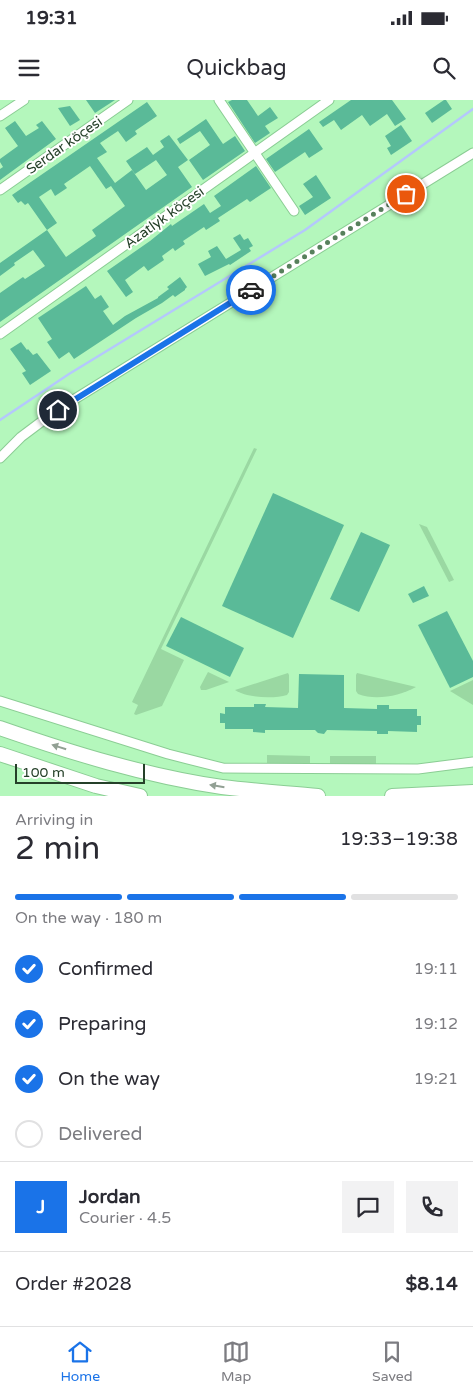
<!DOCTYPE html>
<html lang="en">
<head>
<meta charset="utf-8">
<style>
  body { margin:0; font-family:"Varela Round",sans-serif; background:#f2f2f3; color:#2b2b33; height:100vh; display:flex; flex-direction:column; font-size:19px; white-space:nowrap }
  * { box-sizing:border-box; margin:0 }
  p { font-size:16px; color:#7c7c81 }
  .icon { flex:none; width:28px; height:28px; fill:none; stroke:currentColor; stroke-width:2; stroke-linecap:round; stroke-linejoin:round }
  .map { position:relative; height:696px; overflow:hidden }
  .drawer { display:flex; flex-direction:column; background:#fff; flex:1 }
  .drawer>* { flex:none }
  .scale { position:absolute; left:15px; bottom:12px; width:130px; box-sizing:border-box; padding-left:5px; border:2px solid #254029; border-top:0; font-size:14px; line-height:18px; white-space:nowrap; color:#254029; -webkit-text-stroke:4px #fff; paint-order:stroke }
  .pin { position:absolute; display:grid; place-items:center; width:42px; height:42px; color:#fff; margin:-21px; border:2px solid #fff; border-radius:50%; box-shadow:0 1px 5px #0007 }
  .courier { position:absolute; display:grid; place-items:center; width:50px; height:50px; margin:-25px; border:4px solid #1a73e8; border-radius:50%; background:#fff; color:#222; box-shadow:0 1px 6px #0007 }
  .overview em { font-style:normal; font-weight:600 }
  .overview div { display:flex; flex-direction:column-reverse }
  .overview { display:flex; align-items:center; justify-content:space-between; height:85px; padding:0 15px }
  h1 { font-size:32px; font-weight:600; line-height:38px }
  .bar { display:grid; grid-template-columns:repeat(4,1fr); gap:8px 5px; align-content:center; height:60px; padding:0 15px }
  .bar i { height:6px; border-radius:4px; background:#e1e1e2 }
  .bar .active { background:#1a73e8 }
  .bar p { grid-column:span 4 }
  .line { display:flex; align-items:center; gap:12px; padding:0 15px; border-top:1px solid #e1e1e2 }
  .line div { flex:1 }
  .round { display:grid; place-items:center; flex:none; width:52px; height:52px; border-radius:0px; background:#f2f2f3 }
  ol { padding:0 15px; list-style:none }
  li { display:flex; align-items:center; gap:15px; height:55px }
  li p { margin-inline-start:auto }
  li .icon { padding:5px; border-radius:50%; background:#1a73e8; color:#fff; stroke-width:4 }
  li:last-child { color:#7c7c81 }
  li i { width:28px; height:28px; border:2px solid #e1e1e2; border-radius:50% }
  .status { display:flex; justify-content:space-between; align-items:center; height:35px; padding:0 25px; background:#fff; direction:ltr }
  .status svg { height:14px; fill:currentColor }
  header { display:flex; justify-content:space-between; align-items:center; height:65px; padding:0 15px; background:#fff; font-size:22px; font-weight:600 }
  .dock { display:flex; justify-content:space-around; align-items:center; height:70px; border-top:1px solid #e1e1e2; background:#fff; font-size:14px; color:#7c7c81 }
  .dock a { display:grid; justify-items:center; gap:2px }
  .dock .active { color:#1a73e8 }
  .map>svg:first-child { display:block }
  .green { fill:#9ad8a2 }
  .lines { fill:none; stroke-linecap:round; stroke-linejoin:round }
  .stream { stroke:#b4c8fc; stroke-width:2.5 }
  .building { fill:#5aba98 }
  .minor-casing { stroke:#8bcd94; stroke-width:11 }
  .trunk-casing { stroke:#8bcd94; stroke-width:16 }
  .minor { stroke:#fff; stroke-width:9 }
  .trunk { stroke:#fff; stroke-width:14 }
  .oneway { fill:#92a094 }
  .done { stroke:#57805c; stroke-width:5; stroke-dasharray:0 9 }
  .route { stroke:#1a73e8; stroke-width:6 }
  .labels { text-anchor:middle; stroke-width:4; stroke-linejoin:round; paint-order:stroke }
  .street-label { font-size:14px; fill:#254029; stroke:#fff }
</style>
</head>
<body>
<div class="status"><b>19:31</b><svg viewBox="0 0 49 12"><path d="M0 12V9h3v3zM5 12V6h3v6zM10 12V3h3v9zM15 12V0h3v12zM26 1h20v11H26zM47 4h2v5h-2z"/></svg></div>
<header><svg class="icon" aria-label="menu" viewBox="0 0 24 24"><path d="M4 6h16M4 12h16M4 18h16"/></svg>Quickbag<svg class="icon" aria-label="search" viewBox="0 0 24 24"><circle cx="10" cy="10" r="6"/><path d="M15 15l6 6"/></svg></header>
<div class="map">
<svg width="473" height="696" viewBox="0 0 473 696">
  <rect width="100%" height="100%" fill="#b4f7bc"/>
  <g class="green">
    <path d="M254,348L257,349L161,549L184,560L162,606L136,615L134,614L138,605L132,602Z"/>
    <path d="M419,424L427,427L454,480L449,482Z"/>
    <path d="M208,572L229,582L206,590H201L200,587Z"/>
    <path d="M288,573L289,575V592L287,595C274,599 247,598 235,590Z"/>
    <path d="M357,573L416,587C399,596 376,601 358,594L356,591V575Z"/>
    <path d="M473,580V605L450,591Z"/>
    <path d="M267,655L310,656V663H267Z"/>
    <rect x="330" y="656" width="46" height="8"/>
  </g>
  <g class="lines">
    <path class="stream" d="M0,320L69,274L305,130L473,9"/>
  </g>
  <g class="building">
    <path d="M86,0H115L95,13Z"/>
    <path d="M232,0H247L258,16L270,7L278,18L265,26L270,33L255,43L228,2Z"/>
    <path d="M351,0H392L406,19L395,26L387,14L370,26L362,15L341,30L334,20L323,27L319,22Z"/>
    <path d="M444,0H446L452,9L432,23L425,13Z"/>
    <path d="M147,2L157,16L135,31L137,34L126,42L118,31L100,43L107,52L97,58L115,83L132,70L146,90L167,75L156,60L135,74L126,61L147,47L153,55L164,47L160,41L169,35L188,60L178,67L192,87L0,222V193L23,177L25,179L45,166L33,150L14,163L15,165L0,176V163L47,130L66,157L96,136L92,130L125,106L111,86L106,89L90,66L64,84L67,88L55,96L51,89L39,97L57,123L47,130L28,103L25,105L21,101L18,103L12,95Z"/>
    <path d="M70,6L80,20L70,26L58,8Z"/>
    <path d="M206,19L223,44L235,36L245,51L203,80L189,60L210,45L200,31L180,44L177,39Z"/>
    <path d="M15,21L26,36L39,28L36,25L42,21L56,39L0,80V69L3,67L0,62V59L18,46L5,28Z"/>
    <path d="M401,25L412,41L391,55L387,48L391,46L385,36Z"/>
    <path d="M309,29L323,49L309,58L305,52L275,72L266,59Z"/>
    <path d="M256,66L271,88L250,102L247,99L218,118L220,121L206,130L204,127L183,141L185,144L175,151L173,148L162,156L164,160L148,171L144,166L125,180L133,192L126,197L107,171L150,141L171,124L172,126L204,104L210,113L221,106L214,96Z"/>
    <path d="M316,75L331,98L305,115L299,106L313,97L303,84Z"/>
    <path d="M240,134L244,140L248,138L253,146L249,148L251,151L230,165L229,164L205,176L198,164L211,157L208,151L217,146L226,159L241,150L233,138Z"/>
    <path d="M180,177L187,187L185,189V190L175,197L173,195L162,203L136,218L74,259L69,252L59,259L47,242L52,239L38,218L86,186L95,199L101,195L109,207L103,211L113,225L125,216L158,198V197L169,189L167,187Z"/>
    <path d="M21,242L27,250L28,249L33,255L37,253L51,271L30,285L22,273L26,271L10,249Z"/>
    <path d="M273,393L344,425L293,538L222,506Z"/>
    <path d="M361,432L390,445L359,512L330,499Z"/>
    <path d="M424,486L429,496L413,503L408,494Z"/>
    <path d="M447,511L473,561V577L450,588L418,525Z"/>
    <path d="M181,517L244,548L230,577L166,546Z"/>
    <path d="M299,574L344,575V608L377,609V605H389V609H417V616H421V625H417V632L388,631V634H377V631L327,630L324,634L318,633L315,630H265V633L253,632V629H225V623H220V613L225,614V607H254V604H266L265,607L298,608Z"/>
  </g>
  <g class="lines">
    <g class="minor-casing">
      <g id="minor">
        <path d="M219,0L294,111"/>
        <path d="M0,16L24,0"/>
        <path d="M0,90L128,0"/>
        <path d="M0,234L329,0"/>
        <path d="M0,358L21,337L57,310L473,53"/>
        <path d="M0,601L168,654L223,668L418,669L473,662"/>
      </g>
    </g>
    <g class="trunk-casing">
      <g id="trunk">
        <path d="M0,628C72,653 146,676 222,687C254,691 286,693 318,696"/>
        <path d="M0,654L96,686L140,696"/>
        <path d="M392,696L473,692"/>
      </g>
    </g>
    <use href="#minor" class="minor"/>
    <use href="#trunk" class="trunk"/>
  </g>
  <defs><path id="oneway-solid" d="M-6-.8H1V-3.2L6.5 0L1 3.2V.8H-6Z" transform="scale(1.25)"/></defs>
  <g class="oneway">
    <use href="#oneway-solid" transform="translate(59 647) rotate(-163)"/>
    <use href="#oneway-solid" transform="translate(217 686) rotate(-171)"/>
  </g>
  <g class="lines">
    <path class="done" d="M251,190L406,94"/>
    <path class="route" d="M58,310L251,190"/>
  </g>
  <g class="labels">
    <g class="street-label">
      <text transform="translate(64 45) rotate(-35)" y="5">Serdar köçesi</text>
      <text transform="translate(164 117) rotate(-36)" y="5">Azatlyk köçesi</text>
    </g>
  </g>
</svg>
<div class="scale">100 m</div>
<div class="pin" style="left:406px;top:94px;background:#ea580c"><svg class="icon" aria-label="bag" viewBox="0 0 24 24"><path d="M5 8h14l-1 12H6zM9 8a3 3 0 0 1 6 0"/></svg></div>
<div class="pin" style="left:58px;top:310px;background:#1f2937"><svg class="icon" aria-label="home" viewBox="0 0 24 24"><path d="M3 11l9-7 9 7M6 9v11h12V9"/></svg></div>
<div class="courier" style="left:251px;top:190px"><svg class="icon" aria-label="car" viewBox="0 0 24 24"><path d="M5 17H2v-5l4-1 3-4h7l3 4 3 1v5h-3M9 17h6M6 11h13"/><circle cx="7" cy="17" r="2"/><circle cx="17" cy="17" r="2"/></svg></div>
</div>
<section class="drawer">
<div class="overview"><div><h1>2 min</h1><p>Arriving in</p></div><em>19:33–19:38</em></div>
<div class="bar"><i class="active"></i><i class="active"></i><i class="active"></i><i></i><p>On the way · 180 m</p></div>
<ol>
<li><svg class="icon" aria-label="check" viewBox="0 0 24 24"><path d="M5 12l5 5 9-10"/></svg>Confirmed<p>19:11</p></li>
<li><svg class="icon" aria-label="check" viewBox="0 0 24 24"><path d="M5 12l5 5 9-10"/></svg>Preparing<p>19:12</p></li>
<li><svg class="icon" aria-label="check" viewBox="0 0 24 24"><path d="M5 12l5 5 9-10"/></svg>On the way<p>19:21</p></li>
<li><i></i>Delivered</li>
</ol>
<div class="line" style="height:90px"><b class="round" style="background:#1a73e8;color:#fff">J</b><div><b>Jordan</b><p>Courier · 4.5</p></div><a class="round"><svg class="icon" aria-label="chat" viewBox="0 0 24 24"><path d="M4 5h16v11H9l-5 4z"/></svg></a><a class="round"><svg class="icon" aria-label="phone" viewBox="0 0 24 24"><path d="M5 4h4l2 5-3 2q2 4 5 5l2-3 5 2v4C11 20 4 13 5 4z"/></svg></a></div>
<div class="line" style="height:65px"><div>Order #2028</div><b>$8.14</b></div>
</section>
<nav class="dock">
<a class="active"><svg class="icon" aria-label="home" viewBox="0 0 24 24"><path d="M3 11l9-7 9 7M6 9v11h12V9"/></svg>Home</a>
<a><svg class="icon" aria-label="map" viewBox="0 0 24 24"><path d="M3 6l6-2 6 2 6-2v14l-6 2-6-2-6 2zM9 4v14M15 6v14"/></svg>Map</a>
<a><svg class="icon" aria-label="saved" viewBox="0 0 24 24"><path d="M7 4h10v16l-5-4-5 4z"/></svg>Saved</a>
</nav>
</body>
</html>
